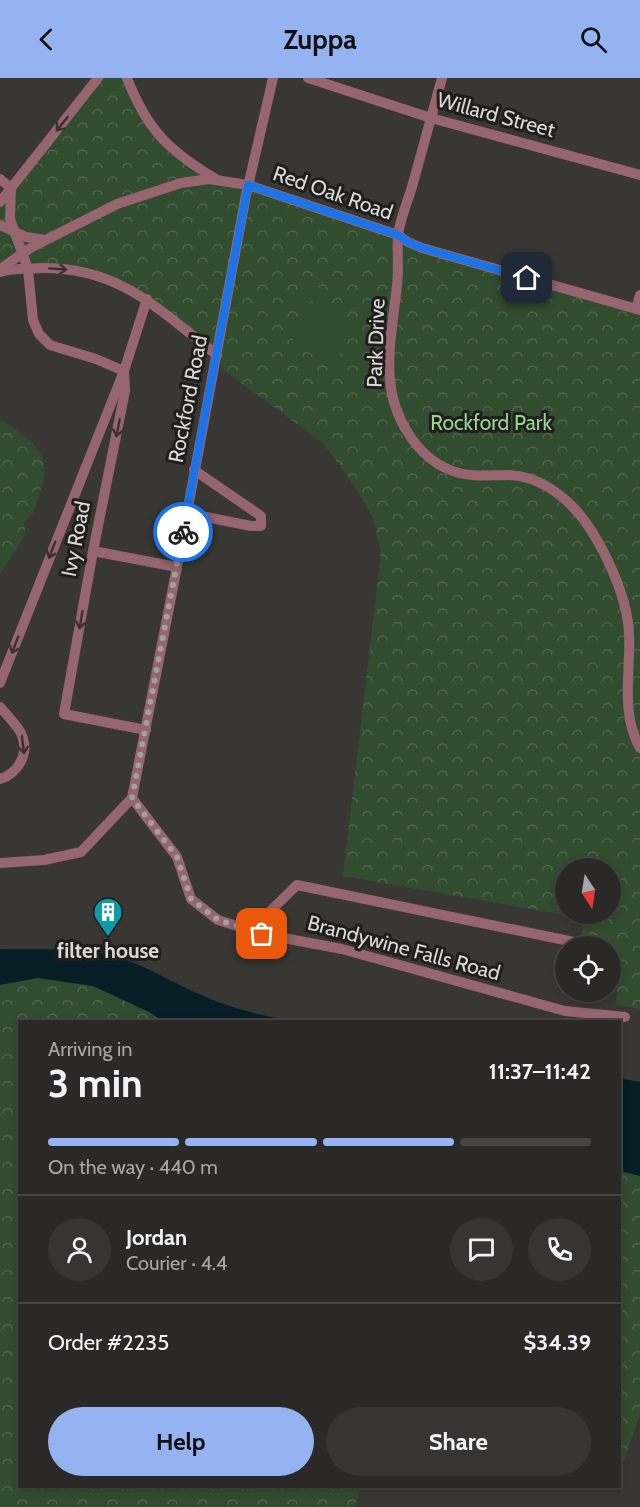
<!DOCTYPE html>
<html lang="en">
<head>
<meta charset="utf-8">
<style>
  body { margin:0; font-family:Cabin,sans-serif; background:#363533; color:#f1f3f6; height:100vh; display:flex; flex-direction:column; font-size:22px; white-space:nowrap }
  * { box-sizing:border-box; margin:0 }
  p { font-size:20px; color:#a5a6a7 }
  .icon { flex:none; width:33px; height:33px; fill:none; stroke:currentColor; stroke-width:2; stroke-linecap:round; stroke-linejoin:round }
  .map { position:relative; flex:1; overflow:hidden }
  .details { position:absolute; left:18px; top:942px; width:603px; height:468px; display:flex; flex-direction:column; background:#2a2927; border-radius:0px; box-shadow:0 3px 9px #0003,0 0 0 2px #464544 }
  .details>* { flex:none }
  .needle { width:39px; rotate:168deg }
  .tools { position:absolute; left:555px; top:780px; display:grid; gap:12px }
  .tools a { display:grid; place-items:center; width:66px; height:66px; border-radius:50%; background:#2a2927; box-shadow:0 3px 9px #0003,0 0 0 2px #464544; font-size:30px }
  .pin { position:absolute; display:grid; place-items:center; width:51px; height:51px; color:#fff; margin:-26px; border-radius:12px; box-shadow:0 3px 9px #0006 }
  .courier { position:absolute; display:grid; place-items:center; width:60px; height:60px; margin:-30px; border:4px solid #1a73e8; border-radius:50%; background:#fff; color:#222; box-shadow:0 2px 8px #0007 }
  .headline em { font-style:normal; font-weight:700 }
  .headline div { display:flex; flex-direction:column-reverse }
  .headline { display:flex; align-items:center; justify-content:space-between; height:102px; padding:0 30px }
  h1 { font-size:39px; font-weight:700; line-height:45px }
  .bar { display:grid; grid-template-columns:repeat(4,1fr); gap:9px 6px; align-content:center; height:72px; padding:0 30px }
  .bar i { height:8px; border-radius:4px; background:#464544 }
  .bar .current { background:#95b2f1 }
  .bar p { grid-column:span 4 }
  .line { display:flex; align-items:center; gap:15px; padding:0 30px; border-top:2px solid #464544 }
  .line div { flex:1 }
  .round { display:grid; place-items:center; flex:none; width:63px; height:63px; border-radius:32px; background:#363533 }
  .cta { display:flex; gap:12px; margin-top:auto; padding:12px 30px }
  .cta a { flex:1; height:69px; border-radius:36px; background:#95b2f1; color:#111; font-size:24px; font-weight:700; line-height:69px; text-align:center }
  .cta a+a { background:#363533; color:#f1f3f6 }
  header { display:flex; justify-content:space-between; align-items:center; height:78px; padding:0 30px; background:#95b2f1; color:#111; font-size:27px; font-weight:700 }
  .map>svg:first-child { display:block }
  .forest { fill:url(#forest-crowns); fill-rule:evenodd }
  .pitch { fill:#324c2f }
  .water { fill:#071e27 }
  .lines { fill:none; stroke-linecap:round; stroke-linejoin:round }
  .minor { stroke:#96656f; stroke-width:10 }
  .oneway { stroke:#3d3032 }
  .done { stroke:#a1a09e; stroke-width:6; stroke-dasharray:0 10.8 }
  .route { stroke:#1a73e8; stroke-width:8 }
  .labels { text-anchor:middle; stroke-width:6; stroke-linejoin:round; paint-order:stroke }
  .street-label { font-size:21px; fill:#dad9d7; stroke:#1f1e1d }
  .park-label { font-size:21px; fill:#96d490; stroke:#1f1e1d }
  .poi-label { font-size:21px; font-weight:bold; fill:#dad9d7; stroke:#1f1e1d }
</style>
</head>
<body>
<header><svg class="icon" aria-label="back" viewBox="0 0 24 24"><path d="M15 5l-7 7 7 7"/></svg>Zuppa<svg class="icon" aria-label="search" viewBox="0 0 24 24"><circle cx="10" cy="10" r="6"/><path d="M15 15l6 6"/></svg></header>
<div class="map">
<svg width="640" height="1429" viewBox="0 0 640 1429">
  <defs>
    <pattern id="forest-crowns" width="20" height="18" patternUnits="userSpaceOnUse" patternTransform="scale(1.5)"><rect width="20" height="18" fill="#324c2f"/><path d="M2 6a3 3 0 1 1 6 0M12 15a3 3 0 1 1 6 0" fill="none" stroke="#4f654c"/></pattern>
  </defs>
  <rect width="100%" height="100%" fill="#383734"/>
  <g class="forest">
    <path d="M98,0H127L149,46L202,92L398,157L640,232V931L616,926L618,890L611,876L610,868L581,861L583,840L343,798L381,475L373,440L356,410L323,365L222,291L217,277L108,201L28,191L23,175L0,191V124ZM566,790H610V836H566Z"/>
    <path d="M0,341C22,357 48,368 44,400C44,404 41,409 40,413C35,433 38,429 24,445L26,456L0,496Z"/>
    <path d="M0,880L225,943L20,944V1408L361,1409L355,1429H0Z"/>
    <path d="M620,1041L640,1049V1337L620,1393Z"/>
  </g>
  <g class="pitch">
    <path d="M309,200L322,212L299,236L286,224Z"/>
    <path d="M324,226C357,242 358,272 323,286L305,271L303,273C290,262 289,256 300,242L303,244Z"/>
  </g>
  <g class="water">
    <path d="M0,871C34,872 82,869 114,878C147,887 175,907 206,919C233,931 262,937 290,943H163L149,934L93,908L38,900L0,907Z"/>
    <path d="M620,1000L640,1004V1098L620,1093Z"/>
  </g>
  <g class="lines">
    <g class="minor">
      <path d="M127,0C147,52 169,73 216,101"/>
      <path d="M308,0L431,40L640,97"/>
      <path d="M442,0C432,36 422,73 412,109C407,125 400,142 398,157C397,174 399,191 397,207C394,237 387,273 390,302C393,339 416,378 450,392C470,400 489,397 509,397C539,398 566,418 584,442C605,471 627,518 629,555C631,593 620,635 640,670"/>
      <path d="M0,101L11,110L10,141L28,191L33,242L39,256L50,267L96,281L124,293L125,313L93,473L64,636L146,652"/>
      <path d="M0,124L98,0"/>
      <path d="M0,147L26,159L45,162"/>
      <path d="M0,191L32,169L117,126L181,105L209,101L248,107L398,157L408,164L422,170L640,232"/>
      <path d="M0,194C13,190 27,191 41,190C120,189 159,232 217,277"/>
      <path d="M636,231L640,217"/>
      <path d="M186,435L251,448H261V438L194,392"/>
      <path d="M93,473L177,489"/>
      <path d="M0,605L124,293L147,221"/>
      <path d="M0,629C7,637 16,646 21,655C30,675 19,695 0,701"/>
      <path d="M132,720L177,489L246,117L273,0"/>
      <path d="M132,720L177,779L191,821L218,842L262,856L342,871L565,933L625,939"/>
      <path d="M0,785L44,782L81,774L132,720"/>
      <path d="M251,852L297,807L574,864"/>
    </g>
  </g>
  <defs><path id="oneway-shaft" d="M-6 0H5M1.5-3L5.5 0L1.5 3" fill="none" stroke-width="1.6" stroke-linecap="round" stroke-linejoin="round" transform="scale(1.5)"/></defs>
  <g class="oneway">
    <use href="#oneway-shaft" transform="translate(62 46) rotate(129)"/>
    <use href="#oneway-shaft" transform="translate(58 191) rotate(4)"/>
    <use href="#oneway-shaft" transform="translate(118 350) rotate(101)"/>
    <use href="#oneway-shaft" transform="translate(52 472) rotate(112)"/>
    <use href="#oneway-shaft" transform="translate(81 542) rotate(100)"/>
    <use href="#oneway-shaft" transform="translate(15 567) rotate(111)"/>
    <use href="#oneway-shaft" transform="translate(23 667) rotate(83)"/>
  </g>
  <g class="lines">
    <path class="done" d="M183,454L132,720L177,779L191,821L218,842L262,856"/>
    <path class="route" d="M183,454L248,107L398,157L408,164L422,170L527,200"/>
  </g>
  <defs>
    <g id="building-pin" transform="scale(1.5)"><path d="M0 17L-7.5 6A9.5 9.5 0 1 1 7.5 6Z" fill="#0f9aa8" stroke="#1f1e1d"/><path d="M-4-6H4V6H1V3H-1V6H-4ZM-2.5-4.3h1.7v1.8h-1.7ZM.8-4.3h1.7v1.8H.8ZM-2.5-1h1.7V.8h-1.7ZM.8-1h1.7V.8H.8Z" fill="#fff"/></g>
  </defs>
  <g fill-rule="evenodd">
    <use href="#building-pin" x="108" y="834"/>
  </g>
  <g class="labels">
    <g class="street-label">
      <text transform="translate(496 37) rotate(15)" y="7">Willard Street</text>
      <text transform="translate(333 115) rotate(19)" y="7">Red Oak Road</text>
      <text transform="translate(376 265) rotate(-88)" y="7">Park Drive</text>
      <text transform="translate(188 321) rotate(-79)" y="7">Rockford Road</text>
      <text transform="translate(76 461) rotate(-79)" y="7">Ivy Road</text>
      <text transform="translate(404 870) rotate(15)" y="7">Brandywine Falls Road</text>
    </g>
    <g class="park-label">
      <text x="491" y="352">Rockford Park</text>
    </g>
    <g class="poi-label">
      <text x="108" y="880">filter house</text>
    </g>
  </g>
</svg>
<div class="tools">
<a><svg class="needle" viewBox="-14 -14 28 28"><path d="M0-13l5 13h-10z" fill="#e53935"/><path d="M0 13l5-13h-10z" fill="#a5a6a7"/></svg></a>
<a><svg class="icon" aria-label="locate" viewBox="0 0 24 24"><circle cx="12" cy="12" r="6"/><path d="M12 2v4M12 18v4M2 12h4M18 12h4"/></svg></a>
</div>
<div class="pin" style="left:262px;top:856px;background:#ea580c"><svg class="icon" aria-label="bag" viewBox="0 0 24 24"><path d="M5 8h14l-1 12H6zM9 8a3 3 0 0 1 6 0"/></svg></div>
<div class="pin" style="left:527px;top:200px;background:#1f2937"><svg class="icon" aria-label="home" viewBox="0 0 24 24"><path d="M3 11l9-7 9 7M6 9v11h12V9"/></svg></div>
<div class="courier" style="left:183px;top:454px"><svg class="icon" aria-label="bike" viewBox="0 0 24 24"><circle cx="6" cy="16" r="4"/><circle cx="18" cy="16" r="4"/><path d="M6 16l4-8h5l3 8M10 8l3 8H6M13 5h3"/></svg></div>
<section class="details">
<div class="headline"><div><h1>3 min</h1><p>Arriving in</p></div><em>11:37–11:42</em></div>
<div class="bar"><i class="current"></i><i class="current"></i><i class="current"></i><i></i><p>On the way · 440 m</p></div>
<div class="line" style="height:108px"><a class="round"><svg class="icon" aria-label="person" viewBox="0 0 24 24"><circle cx="12" cy="8" r="4"/><path d="M4 21q1-7 8-7t8 7"/></svg></a><div><b>Jordan</b><p>Courier · 4.4</p></div><a class="round"><svg class="icon" aria-label="chat" viewBox="0 0 24 24"><path d="M4 5h16v11H9l-5 4z"/></svg></a><a class="round"><svg class="icon" aria-label="phone" viewBox="0 0 24 24"><path d="M5 4h4l2 5-3 2q2 4 5 5l2-3 5 2v4C11 20 4 13 5 4z"/></svg></a></div>
<div class="line" style="height:78px"><div>Order #2235</div><b>$34.39</b></div>
<div class="cta"><a>Help</a><a>Share</a></div>
</section>
</div>
</body>
</html>
